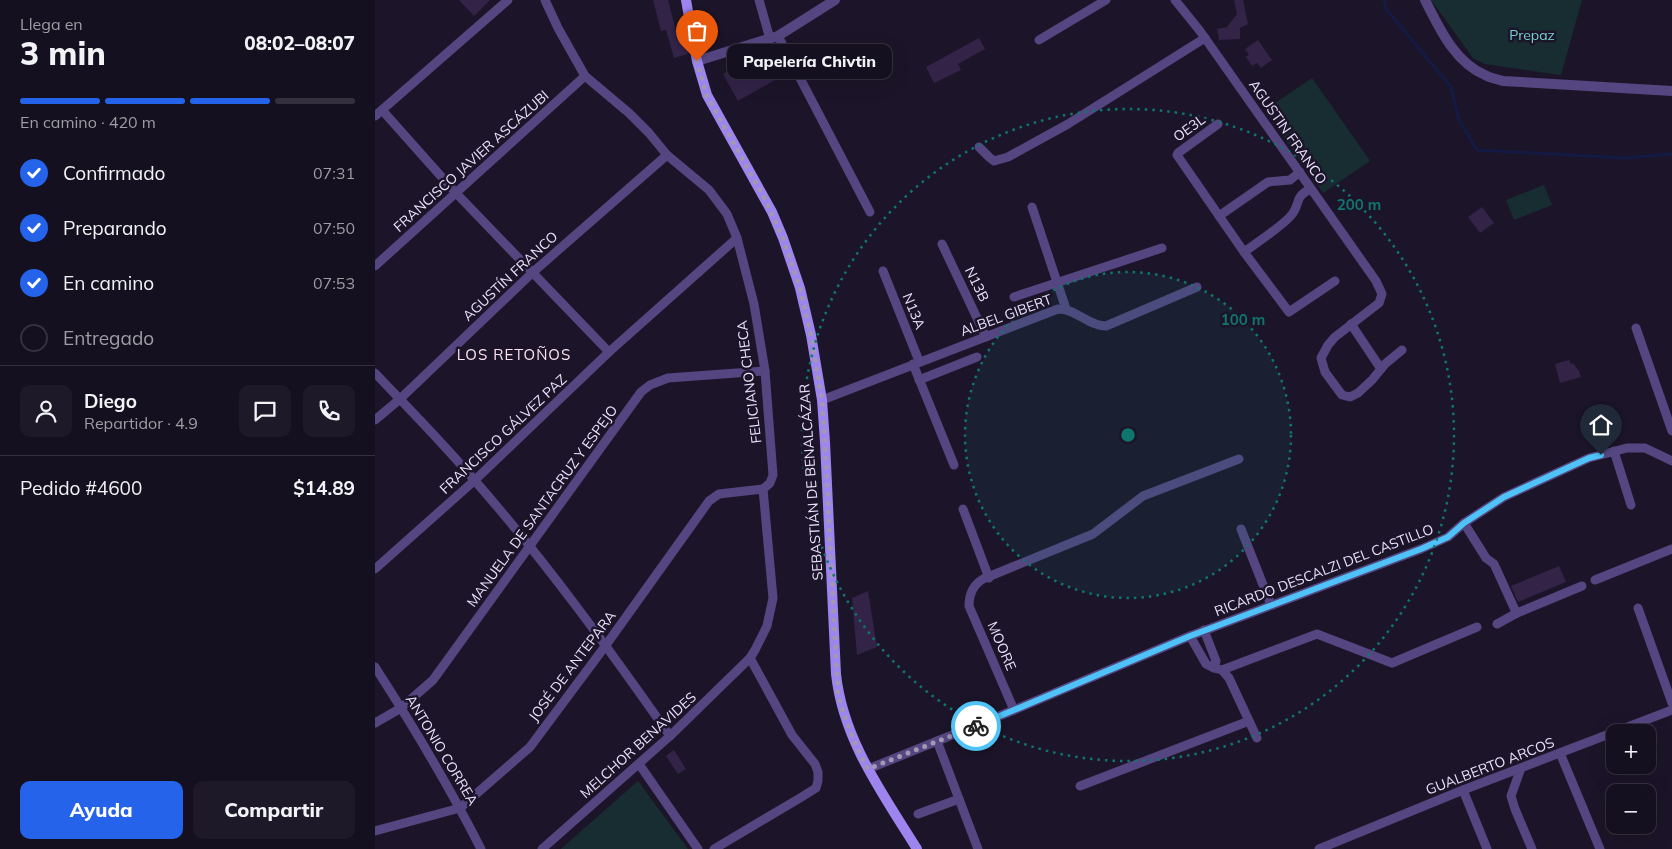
<!DOCTYPE html>
<html lang="es">
<head>
<meta charset="utf-8">
<style>
  body { margin:0; font-family:Mulish,sans-serif; background:#1e1928; color:#f1f3f6; height:100vh; display:flex; flex-direction:column; font-size:19px; white-space:nowrap }
  * { box-sizing:border-box; margin:0 }
  p { font-size:16px; color:#9d9da4 }
  .icon { flex:none; width:28px; height:28px; fill:none; stroke:currentColor; stroke-width:2; stroke-linecap:round; stroke-linejoin:round }
  .map { position:relative; flex:1; overflow:hidden }
  .drawer { display:flex; flex-direction:column; background:#15101f; width:375px }
  .drawer>* { flex:none }
  .controls { position:absolute; left:1231px; top:724px; display:grid; gap:10px }
  .controls a { display:grid; place-items:center; width:50px; height:50px; border-radius:10px; background:#15101f; box-shadow:0 5px 20px #0002,0 0 0 1px #34303d; font-size:25px }
  .pin { position:absolute; display:grid; place-items:center; width:42px; height:42px; color:#fff; margin:-51px -21px; border-radius:50% 50% 50% 0; rotate:-45deg; box-shadow:0 0 5px #0007 }
  .pin .icon { rotate:45deg }
  .courier { position:absolute; display:grid; place-items:center; width:50px; height:50px; margin:-25px; border:4px solid #4fc3f7; border-radius:50%; background:#fff; color:#222; box-shadow:0 1px 6px #0007 }
  .bubble { position:absolute; height:35px; border-radius:10px; background:#15101f; box-shadow:0 5px 20px #0002,0 0 0 1px #34303d; font-size:16px; font-weight:800; line-height:35px; text-align:center }
  .overview em { font-style:normal; font-weight:800 }
  .overview div { display:flex; flex-direction:column-reverse }
  .overview { display:flex; align-items:center; justify-content:space-between; height:85px; padding:0 20px }
  h1 { font-size:32px; font-weight:800; line-height:38px }
  .bar { display:grid; grid-template-columns:repeat(4,1fr); gap:8px 5px; align-content:center; height:60px; padding:0 20px }
  .bar i { height:6px; border-radius:4px; background:#34303d }
  .bar .selected { background:#2563eb }
  .bar p { grid-column:span 4 }
  .line { display:flex; align-items:center; gap:12px; padding:0 20px; border-top:1px solid #34303d }
  .line div { flex:1 }
  .round { display:grid; place-items:center; flex:none; width:52px; height:52px; border-radius:10px; background:#1e1928 }
  ol { padding:0 20px; list-style:none }
  li { display:flex; align-items:center; gap:15px; height:55px }
  li p { margin-inline-start:auto }
  li .icon { padding:5px; border-radius:50%; background:#2563eb; color:#fff; stroke-width:4 }
  li:last-child { color:#9d9da4 }
  li i { width:28px; height:28px; border:2px solid #34303d; border-radius:50% }
  .button { display:flex; gap:10px; margin-top:auto; padding:10px 20px }
  .button a { flex:1; height:58px; border-radius:10px; background:#2563eb; color:#fff; font-size:20px; font-weight:800; line-height:58px; text-align:center }
  .button a+a { background:#1e1928; color:#f1f3f6 }
  main { display:flex; flex:1; min-height:0 }
  .map>svg:first-child { display:block }
  .green { fill:#182d32 }
  .lines { fill:none; stroke-linecap:round; stroke-linejoin:round }
  .stream { stroke:#131a43; stroke-width:3 }
  .building { fill:#322347 }
  .minor { stroke:#554681; stroke-width:9 }
  .tertiary { stroke:#554681; stroke-width:10 }
  .secondary { stroke:#9e84ee; stroke-width:10 }
  .done { stroke:#a199b2; stroke-width:5; stroke-dasharray:0 9 }
  .route { stroke:#4fc3f7; stroke-width:6 }
  .ring { fill:none; stroke:#0f766e; stroke-width:2.5; stroke-dasharray:2.5 5 }
  .labels { text-anchor:middle; stroke-width:5; stroke-linejoin:round; paint-order:stroke }
  .park-label { font-size:14px; fill:#75d2cf; stroke:#1c1529 }
  .street-label { font-size:14px; fill:#e9e0fb; stroke:#1c1529 }
  .neighbourhood-label { font-size:15px; letter-spacing:1px; fill:#fbe2ed; stroke:#1c1529 }
  .centre { fill:#0f766e; stroke:#1c1529; stroke-width:2.5 }
  .ring-label { font-size:15px; text-anchor:middle; font-weight:bold; fill:#0f766e; stroke:#1c1529; stroke-width:5; stroke-linejoin:round; paint-order:stroke }
</style>
</head>
<body>
<main>
<section class="drawer">
<div class="overview"><div><h1>3 min</h1><p>Llega en</p></div><em>08:02–08:07</em></div>
<div class="bar"><i class="selected"></i><i class="selected"></i><i class="selected"></i><i></i><p>En camino · 420 m</p></div>
<ol>
<li><svg class="icon" aria-label="check" viewBox="0 0 24 24"><path d="M5 12l5 5 9-10"/></svg>Confirmado<p>07:31</p></li>
<li><svg class="icon" aria-label="check" viewBox="0 0 24 24"><path d="M5 12l5 5 9-10"/></svg>Preparando<p>07:50</p></li>
<li><svg class="icon" aria-label="check" viewBox="0 0 24 24"><path d="M5 12l5 5 9-10"/></svg>En camino<p>07:53</p></li>
<li><i></i>Entregado</li>
</ol>
<div class="line" style="height:90px"><a class="round"><svg class="icon" aria-label="person" viewBox="0 0 24 24"><circle cx="12" cy="8" r="4"/><path d="M4 21q1-7 8-7t8 7"/></svg></a><div><b>Diego</b><p>Repartidor · 4.9</p></div><a class="round"><svg class="icon" aria-label="chat" viewBox="0 0 24 24"><path d="M4 5h16v11H9l-5 4z"/></svg></a><a class="round"><svg class="icon" aria-label="phone" viewBox="0 0 24 24"><path d="M5 4h4l2 5-3 2q2 4 5 5l2-3 5 2v4C11 20 4 13 5 4z"/></svg></a></div>
<div class="line" style="height:65px"><div>Pedido #4600</div><b>$14.89</b></div>
<div class="button"><a>Ayuda</a><a>Compartir</a></div>
</section>
<div class="map">
<svg width="1297" height="849" viewBox="0 0 1297 849">
  <rect width="100%" height="100%" fill="#1c1529"/>
  <g class="green">
    <path d="M1056,0H1207L1186,75L1110,64L1098,58Z"/>
    <path d="M937,78L995,161L948,193L890,110Z"/>
    <path d="M1169,185L1177,205L1139,220L1131,200Z"/>
    <path d="M263,781L313,849H186Z"/>
  </g>
  <g class="lines">
    <path class="stream" d="M1009,0L1011,9L1076,87L1084,120L1102,150L1250,158L1297,154"/>
  </g>
  <g class="building">
    <path d="M84,0H115L99,16Z"/>
    <path d="M278,0H293L301,31L305,29L313,54L299,58L291,30L286,31Z"/>
    <path d="M859,0H868L873,24L865,28V39L844,40L842,29L852,27L862,14Z"/>
    <path d="M604,38L610,49L583,64L586,70L559,83L551,67Z"/>
    <path d="M883,40L897,60L886,68L882,63L877,66L871,57L874,55L870,49Z"/>
    <path d="M384,54L400,80L363,101L348,74Z"/>
    <path d="M1107,207L1119,223L1105,233L1093,217Z"/>
    <path d="M1194,360L1196,364L1198,363L1204,371L1206,377L1185,383L1180,364Z"/>
    <path d="M1184,566L1191,582L1143,602L1136,586Z"/>
    <path d="M493,591L502,647L482,655L477,598Z"/>
    <path d="M299,750L311,769L303,774L291,756Z"/>
  </g>
  <g class="lines">
    <g class="minor">
      <path d="M384,0L395,39"/>
      <path d="M800,0L825,31L1001,281L1007,294L1004,303L960,337L953,345L946,358L950,372L967,395L975,397L983,393L997,380L1010,364L1027,350"/>
      <path d="M403,36L495,212"/>
      <path d="M664,40L731,0"/>
      <path d="M7,110L80,192L234,352"/>
      <path d="M0,116L133,0"/>
      <path d="M843,124L803,153L802,155L869,252L914,312L960,281"/>
      <path d="M604,147L614,157L619,161L633,157L693,124L830,38"/>
      <path d="M657,207L691,309"/>
      <path d="M844,216L893,182L915,180L925,172"/>
      <path d="M567,244L611,337"/>
      <path d="M869,252C880,244 912,223 918,213C926,201 919,198 935,189"/>
      <path d="M0,266L210,76"/>
      <path d="M508,271L544,361"/>
      <path d="M639,297L787,248"/>
      <path d="M976,324L1006,369"/>
      <path d="M1261,328L1297,431"/>
      <path d="M538,364L579,465"/>
      <path d="M0,373C34,409 69,444 101,482C171,562 234,649 295,736"/>
      <path d="M544,380L602,357"/>
      <path d="M447,400L683,309C702,309 713,326 731,326L822,287"/>
      <path d="M0,420L25,399L157,273L292,155"/>
      <path d="M1239,451L1256,505"/>
      <path d="M588,509L614,578"/>
      <path d="M1089,523L1111,558L1119,564L1140,610L1142,613L1207,586"/>
      <path d="M866,529L896,605"/>
      <path d="M0,569L100,480L234,352L362,238"/>
      <path d="M1220,580L1297,549"/>
      <path d="M1263,608L1297,703"/>
      <path d="M1122,624L1142,613"/>
      <path d="M829,630L841,661L839,668"/>
      <path d="M815,636L831,664L839,668L847,670L854,678L882,738"/>
      <path d="M0,667C38,726 74,786 106,849"/>
      <path d="M847,670L942,634L1017,663L1102,627"/>
      <path d="M639,710L594,606C594,594 598,585 608,579L718,534L768,496L864,459"/>
      <path d="M0,723L26,708L58,680L266,392L275,385L293,378L390,371"/>
      <path d="M562,741L603,849"/>
      <path d="M1185,753L1225,849"/>
      <path d="M264,764L323,849"/>
      <path d="M1146,768L1136,796L1140,809L1157,849"/>
      <path d="M493,769L639,710L815,636L1046,549L1073,537L1089,523L1129,497L1214,458L1252,448H1270L1297,461"/>
      <path d="M705,786L874,721"/>
      <path d="M1088,790L1112,849"/>
      <path d="M543,814L584,799"/>
      <path d="M0,831L85,808L155,747L231,645L334,501L344,494L388,489"/>
      <path d="M167,849L295,736L375,658L380,650L392,626L398,598L388,489L395,483L398,475L390,371L379,304L362,238L352,214L334,190L292,155L274,133L254,113L210,76L183,28L170,0"/>
      <path d="M339,849L425,798L441,788L443,781V772L440,764L417,735L375,658"/>
      <path d="M944,849L1088,790L1297,710"/>
    </g>
    <g class="tertiary">
      <path d="M1050,0C1064,27 1079,62 1110,75C1115,78 1122,79 1128,81L1297,91"/>
      <path d="M322,61L403,36L460,0"/>
    </g>
    <path class="secondary" d="M311,0L322,61L332,95L397,212L408,238L425,288L436,335L447,400L450,442L461,674C468,740 508,794 542,849"/>
  </g>
  <g class="lines">
    <path class="done" d="M322,61L332,96L390,199L408,238L425,288L436,335L447,400L450,442L463,695C471,722 480,745 493,769L601,726"/>
    <path class="route" d="M601,726L815,636L1046,549L1073,537L1089,523L1129,497L1214,458L1226,455"/>
  </g>
  <circle cx="753" cy="435" r="163" fill="#0f766e" fill-opacity=".12"/>
  <g class="ring">
    <circle cx="753" cy="435" r="163"/>
    <circle cx="753" cy="435" r="326"/>
  </g>
  <g class="labels">
    <g class="park-label">
      <text x="1157" y="40">Prepaz</text>
    </g>
    <g class="street-label">
      <text transform="translate(814 128) rotate(-36)" y="5">OE3L</text>
      <text transform="translate(913 132) rotate(55)" y="5">AGUSTIN FRANCO</text>
      <text transform="translate(96 161) rotate(-42)" y="5">FRANCISCO JAVIER ASCÁZUBI</text>
      <text transform="translate(135 276) rotate(-43)" y="5">AGUSTÍN FRANCO</text>
      <text transform="translate(602 284) rotate(64)" y="5">N13B</text>
      <text transform="translate(539 311) rotate(68)" y="5">N13A</text>
      <text transform="translate(631 315) rotate(-20)" y="5">ALBEL GIBERT</text>
      <text transform="translate(374 382) rotate(-97)" y="5">FELICIANO CHECA</text>
      <text transform="translate(128 434) rotate(-43)" y="5">FRANCISCO GÁLVEZ PAZ</text>
      <text transform="translate(436 482) rotate(-94)" y="5">SEBASTIÁN DE BENALCÁZAR</text>
      <text transform="translate(167 506) rotate(-54)" y="5">MANUELA DE SANTACRUZ Y ESPEJO</text>
      <text transform="translate(949 570) rotate(-21)" y="5">RICARDO DESCALZI DEL CASTILLO</text>
      <text transform="translate(627 646) rotate(67)" y="5">MOORE</text>
      <text transform="translate(197 666) rotate(-53)" y="5">JOSÉ DE ANTEPARA</text>
      <text transform="translate(263 745) rotate(-42)" y="5">MELCHOR BENAVIDES</text>
      <text transform="translate(67 750) rotate(59)" y="5">ANTONIO CORREA</text>
      <text transform="translate(1115 766) rotate(-21)" y="5">GUALBERTO ARCOS</text>
    </g>
    <g class="neighbourhood-label">
      <text x="139" y="360">LOS RETOÑOS</text>
    </g>
  </g>
  <circle cx="753" cy="435" r="8" class="centre"/>
  <g class="ring-label">
    <text x="984" y="210">200 m</text>
    <text x="868" y="325">100 m</text>
  </g>
</svg>
<div class="controls">
<a>+</a>
<a>−</a>
</div>
<div class="pin" style="left:322px;top:61px;background:#ea580c"><svg class="icon" aria-label="bag" viewBox="0 0 24 24"><path d="M5 8h14l-1 12H6zM9 8a3 3 0 0 1 6 0"/></svg></div>
<div class="pin" style="left:1226px;top:455px;background:#1f2937"><svg class="icon" aria-label="home" viewBox="0 0 24 24"><path d="M3 11l9-7 9 7M6 9v11h12V9"/></svg></div>
<div class="courier" style="left:601px;top:726px"><svg class="icon" aria-label="bike" viewBox="0 0 24 24"><circle cx="6" cy="16" r="4"/><circle cx="18" cy="16" r="4"/><path d="M6 16l4-8h5l3 8M10 8l3 8H6M13 5h3"/></svg></div>
<div class="bubble" style="left:352px;top:44px;width:165px">Papelería Chivtin</div>
</div>
</main>
</body>
</html>
